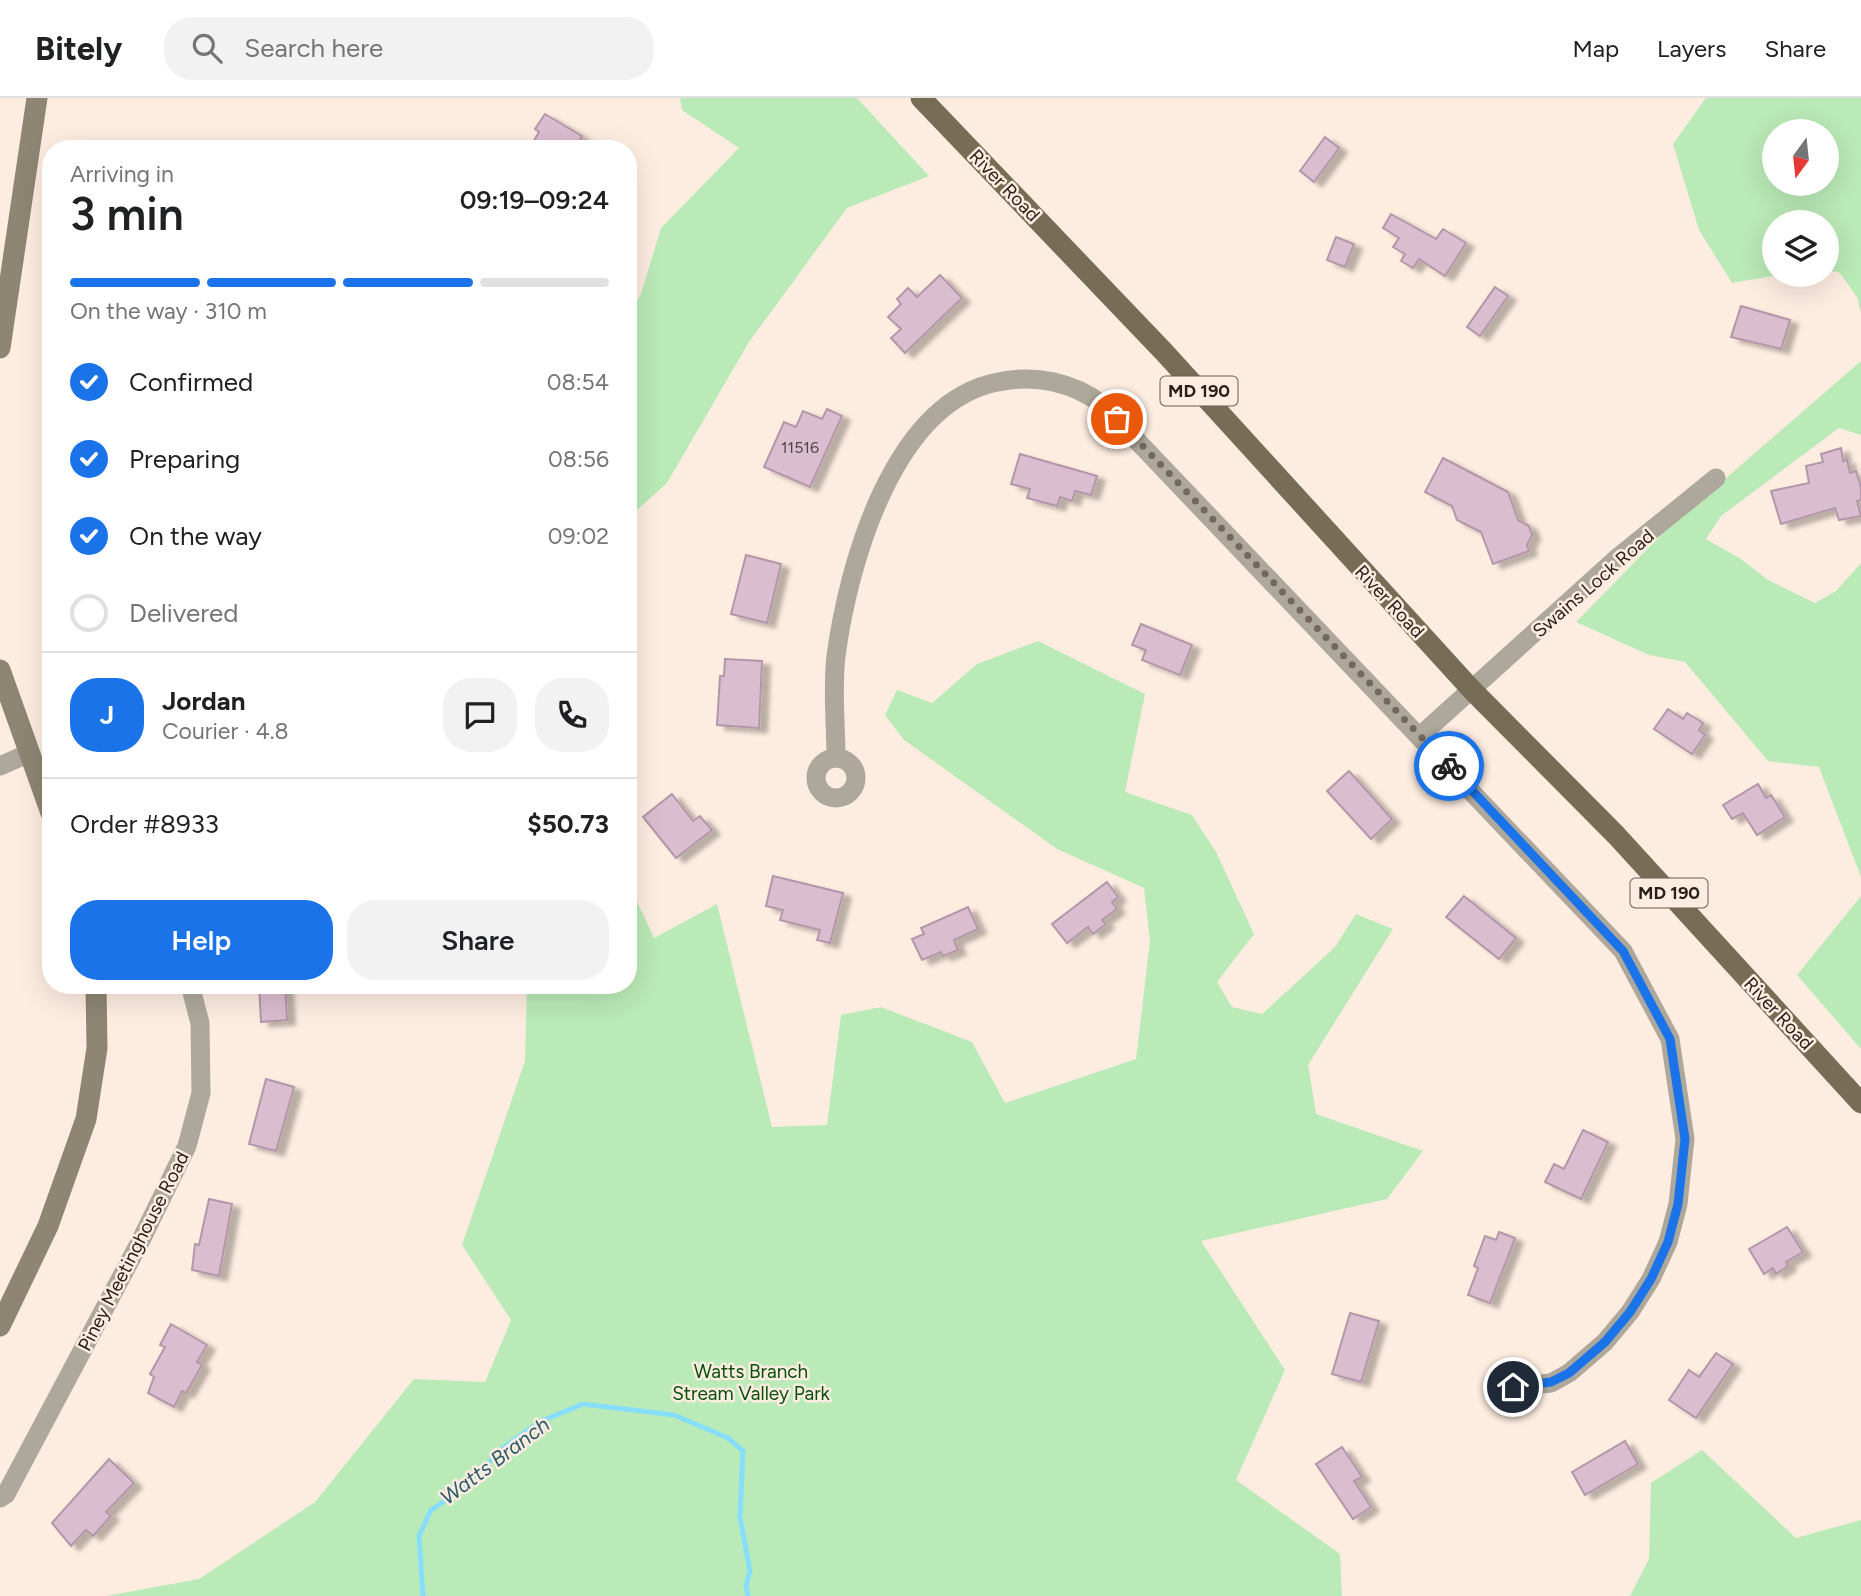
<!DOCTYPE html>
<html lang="en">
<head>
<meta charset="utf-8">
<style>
  body { margin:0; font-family:Figtree,sans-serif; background:#f2f2f2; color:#202124; height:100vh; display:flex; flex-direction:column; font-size:26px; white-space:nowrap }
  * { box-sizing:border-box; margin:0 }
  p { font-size:23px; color:#757577 }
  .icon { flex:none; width:38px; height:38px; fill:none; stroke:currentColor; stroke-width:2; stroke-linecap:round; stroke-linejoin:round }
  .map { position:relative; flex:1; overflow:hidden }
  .panel { position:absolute; left:42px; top:42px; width:595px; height:854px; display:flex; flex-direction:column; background:#fff; border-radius:28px; box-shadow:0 7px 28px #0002 }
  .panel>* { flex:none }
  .needle { width:46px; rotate:195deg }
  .tools { position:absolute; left:1762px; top:21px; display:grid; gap:14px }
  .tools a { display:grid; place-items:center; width:77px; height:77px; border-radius:50%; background:#fff; box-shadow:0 7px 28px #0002; font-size:35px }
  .pin { position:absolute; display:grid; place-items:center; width:60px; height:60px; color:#fff; margin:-30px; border:4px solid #fff; border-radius:50%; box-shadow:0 2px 7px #0007 }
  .courier { position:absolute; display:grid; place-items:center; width:70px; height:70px; margin:-35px; border:5px solid #1a73e8; border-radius:50%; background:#fff; color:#222; box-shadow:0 2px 9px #0007 }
  .headline em { font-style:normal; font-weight:600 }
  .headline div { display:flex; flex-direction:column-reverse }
  .headline { display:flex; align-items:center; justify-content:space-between; height:119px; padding:0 28px }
  h1 { font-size:46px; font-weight:600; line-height:52px }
  .bar { display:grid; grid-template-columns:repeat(4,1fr); gap:10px 7px; align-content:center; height:84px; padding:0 28px }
  .bar i { height:9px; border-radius:5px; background:#e0e0e0 }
  .bar .on { background:#1a73e8 }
  .bar p { grid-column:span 4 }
  .line { display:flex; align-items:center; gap:18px; padding:0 28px; border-top:2px solid #e0e0e0 }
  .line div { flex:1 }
  .round { display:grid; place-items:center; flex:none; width:74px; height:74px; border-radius:28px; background:#f2f2f2 }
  ol { padding:0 28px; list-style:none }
  li { display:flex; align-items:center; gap:21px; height:77px }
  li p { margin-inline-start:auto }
  li .icon { padding:7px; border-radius:50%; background:#1a73e8; color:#fff; stroke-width:4 }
  li:last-child { color:#757577 }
  li i { width:38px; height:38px; border:4px solid #e0e0e0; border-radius:50% }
  .primary-button { display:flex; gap:14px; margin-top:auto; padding:14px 28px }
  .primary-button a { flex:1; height:80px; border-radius:28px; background:#1a73e8; color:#fff; font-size:28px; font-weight:600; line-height:80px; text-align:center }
  .primary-button a+a { background:#f2f2f2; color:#202124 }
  header { display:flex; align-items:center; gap:42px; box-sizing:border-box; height:98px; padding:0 35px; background:#fff; border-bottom:2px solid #e0e0e0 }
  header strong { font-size:33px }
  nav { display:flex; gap:38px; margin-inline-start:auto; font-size:24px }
  .search { width:490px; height:63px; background:#f2f2f2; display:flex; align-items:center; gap:18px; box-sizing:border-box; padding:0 24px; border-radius:28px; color:#757577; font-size:26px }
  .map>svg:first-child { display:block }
  .green { fill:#baeab7; fill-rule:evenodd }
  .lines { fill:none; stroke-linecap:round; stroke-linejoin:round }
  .stream { stroke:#87defb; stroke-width:5 }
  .building { fill:#dabdcf; stroke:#b397a9; stroke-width:2; filter:url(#shadow) }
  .minor { stroke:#aea89c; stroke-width:19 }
  .secondary { stroke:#8e8573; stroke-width:21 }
  .primary { stroke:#776d57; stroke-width:21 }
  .done { stroke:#73675e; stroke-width:7; stroke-dasharray:0 12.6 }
  .route { stroke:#1a73e8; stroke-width:9 }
  .labels { text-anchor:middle; stroke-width:5; stroke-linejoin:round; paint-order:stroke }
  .number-label { font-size:16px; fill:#554646 }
  .shield { fill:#fdece0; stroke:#695c54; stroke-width:2 }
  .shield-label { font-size:18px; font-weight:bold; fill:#291f18 }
  .street-label { font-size:19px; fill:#291f18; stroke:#fdece0 }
  .park-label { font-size:19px; fill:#074f0c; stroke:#fdece0 }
  .water-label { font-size:21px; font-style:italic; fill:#2b5c6c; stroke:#fdece0 }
</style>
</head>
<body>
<header>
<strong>Bitely</strong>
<div class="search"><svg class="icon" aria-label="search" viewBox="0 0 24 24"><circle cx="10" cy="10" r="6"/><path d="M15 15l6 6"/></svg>Search here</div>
<nav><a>Map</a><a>Layers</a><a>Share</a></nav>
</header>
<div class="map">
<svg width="1861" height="1498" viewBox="0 0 1861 1498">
  <defs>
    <filter id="shadow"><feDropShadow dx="8" dy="4.5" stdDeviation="2" flood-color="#0004"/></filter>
  </defs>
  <rect width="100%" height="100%" fill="#fdece0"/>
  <g class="green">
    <path d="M680,0H857L929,78L847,110L749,244L667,385L628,420V219L641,196L661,130L739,50L682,12Z"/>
    <path d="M1706,0H1861V215L1857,199L1839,174L1827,173V124H1774V177H1779L1732,185L1699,132L1673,46ZM1774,33H1827V86H1774Z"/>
    <path d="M1861,263V337L1839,330L1721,418L1706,441L1741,461L1768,482L1815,505L1836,493L1861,465V779L1819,669L1768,663L1685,564L1649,557L1576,524L1665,433Z"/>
    <path d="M1038,543L1145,596L1125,694L1192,717L1216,754L1254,836L1217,884L1232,909L1262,916L1335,849L1356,816L1393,831L1308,967L1316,1016L1423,1053L1387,1101L1201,1143L1285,1272L1236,1382L1340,1456L1342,1498H106L199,1481L315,1404L414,1281L485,1284L511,1222L462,1147L525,963L527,887H628V784L654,840L717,806L772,1029L827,1027L841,917L881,909L972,944L1005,1005L1136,961L1150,843L1144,790L1057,751L904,642L885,617L897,592L932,605L977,566Z"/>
    <path d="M1861,798V951L1797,877Z"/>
    <path d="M1702,1352L1796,1440L1861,1422V1498H1630L1649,1461L1651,1385Z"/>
  </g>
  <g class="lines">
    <path class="stream" d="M423,1498L419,1438L431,1412L460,1393L503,1350L539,1324L583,1306L674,1317L728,1340L743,1353L740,1419L750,1473L746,1488L748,1498"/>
  </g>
  <g class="building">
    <path d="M545,16L582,38L575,51H529L539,34L535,31Z"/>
    <path d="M1325,39L1339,50L1314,84L1300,73Z"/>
    <path d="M1391,116L1436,141L1443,131L1466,145L1445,178L1419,161L1413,170L1401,163L1405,156L1393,149L1399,140L1383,130Z"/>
    <path d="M1336,139L1354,146L1345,169L1327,162Z"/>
    <path d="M940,177L962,200L905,255L891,240L901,231L888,219L901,206L897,201L908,190L917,199Z"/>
    <path d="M1495,189L1508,198L1480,238L1467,229Z"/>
    <path d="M1741,208L1790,222L1781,251L1731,239Z"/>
    <path d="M827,311L842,318L810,389L764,369L784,324L796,329L803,313L822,321Z"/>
    <path d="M1841,350L1843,363L1847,362L1850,375L1856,373L1861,390V402L1857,403L1861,418L1839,422L1835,410L1781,426L1771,393L1809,385L1806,368L1823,364L1821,356Z"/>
    <path d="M1020,356L1097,378L1091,397L1075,393L1072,403L1060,399L1057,408L1027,400L1030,391L1011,386Z"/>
    <path d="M1443,360L1508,394L1518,422L1529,428L1532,437L1527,447L1529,453L1493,466L1481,434L1457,422L1452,408L1425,394Z"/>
    <path d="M746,457L781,466L767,525L731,516Z"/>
    <path d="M1141,526L1192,547L1180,577L1142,562L1146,552L1132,547Z"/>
    <path d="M725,561L762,563L759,630L717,627L720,578H724Z"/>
    <path d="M1668,611L1683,621L1687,615L1703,625L1699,632L1705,637L1692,656L1654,631Z"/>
    <path d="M1349,673L1392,721L1371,741L1327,693Z"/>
    <path d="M1758,686L1766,700L1771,697L1785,719L1757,737L1743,715L1732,721L1723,707Z"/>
    <path d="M672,696L693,723L700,718L712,732L676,760L643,719Z"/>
    <path d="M773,778L843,795L830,845L817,842L820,832L780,822L783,812L766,808Z"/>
    <path d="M1107,784L1118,799L1112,804L1117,811L1102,822L1106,826L1093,836L1088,829L1067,845L1052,826Z"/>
    <path d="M1464,798L1516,840L1499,861L1446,819Z"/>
    <path d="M968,809L978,831L954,842L958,852L943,858L941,854L922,862L912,841L924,836L921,830Z"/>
    <path d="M259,887H285L287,922L261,924Z"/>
    <path d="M266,981L294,989L276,1053L249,1046Z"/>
    <path d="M1583,1032L1608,1044L1581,1101L1545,1084L1554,1066L1564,1071Z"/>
    <path d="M209,1101L232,1106L219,1178L192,1172L195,1146L199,1147Z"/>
    <path d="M1787,1129L1803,1154L1786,1164L1788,1168L1776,1176L1773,1170L1764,1176L1749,1151Z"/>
    <path d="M1499,1134L1515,1140L1490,1205L1468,1197L1478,1170L1474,1168L1485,1138L1496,1142Z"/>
    <path d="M1350,1215L1379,1223L1361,1284L1332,1276Z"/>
    <path d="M171,1226L207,1247L197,1264L202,1267L186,1295L182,1293L174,1309L148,1295L154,1279L150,1276L165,1249L160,1247Z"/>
    <path d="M1716,1255L1733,1266L1696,1320L1669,1302L1689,1272L1699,1279Z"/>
    <path d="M1625,1343L1638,1366L1585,1397L1572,1374Z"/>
    <path d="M1342,1349L1362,1379L1354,1383L1371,1409L1353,1421L1316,1366Z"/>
    <path d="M109,1361L134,1385L106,1414L111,1418L93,1438L86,1432L71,1448L52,1425Z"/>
  </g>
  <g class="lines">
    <g class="minor">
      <path d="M1421,637L1616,461L1716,380"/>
      <circle cx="836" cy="680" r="20"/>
      <path d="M836,660C836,627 832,591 836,558C848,467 893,304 998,284C1035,276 1073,284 1103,307L1623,853L1670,941L1685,1041L1678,1106L1668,1144L1651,1181L1630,1214L1605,1244L1569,1275L1551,1285L1513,1289"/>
      <path d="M0,668L27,656"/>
      <path d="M0,1400L6,1396L141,1142L187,1048L201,995L200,925L190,887"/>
    </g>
    <g class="secondary">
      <path d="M0,250L37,0"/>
      <path d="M0,572L51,715"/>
      <path d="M0,1228L48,1128L86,1021L97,950L96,887"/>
    </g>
    <path class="primary" d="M921,0L1164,254L1472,592L1616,737L1861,1005"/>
  </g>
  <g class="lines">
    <path class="done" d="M1117,321L1449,668"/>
    <path class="route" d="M1449,668L1623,853L1670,941L1685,1041L1678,1106L1668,1144L1651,1181L1630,1214L1605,1244L1569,1275L1551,1284L1513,1289"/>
  </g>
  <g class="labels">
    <g class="number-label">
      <text x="800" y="355">11516</text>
    </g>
    <g class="shield">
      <rect x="1160.5" y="278.5" width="77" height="29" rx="5"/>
      <rect x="1630.5" y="780.5" width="77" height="29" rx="5"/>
    </g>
    <g class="shield-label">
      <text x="1199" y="299">MD 190</text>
      <text x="1669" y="801">MD 190</text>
    </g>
    <g class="street-label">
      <text transform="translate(1005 87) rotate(46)" y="7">River Road</text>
      <text transform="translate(1593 485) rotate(-41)" y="7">Swains Lock Road</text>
      <text transform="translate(1390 503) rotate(47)" y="7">River Road</text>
      <text transform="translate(1779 915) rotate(47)" y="7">River Road</text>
      <text transform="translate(133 1153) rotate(-63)" y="7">Piney Meetinghouse Road</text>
    </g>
    <g class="park-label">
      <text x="751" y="1280">Watts Branch<tspan x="751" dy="22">Stream Valley Park</tspan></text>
    </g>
    <g class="water-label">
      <text transform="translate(495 1363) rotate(-37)" y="7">Watts Branch</text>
    </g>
  </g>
</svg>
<div class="tools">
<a><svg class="needle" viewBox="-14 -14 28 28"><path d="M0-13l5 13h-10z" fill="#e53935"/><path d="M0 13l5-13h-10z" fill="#757577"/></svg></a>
<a><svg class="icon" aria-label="layers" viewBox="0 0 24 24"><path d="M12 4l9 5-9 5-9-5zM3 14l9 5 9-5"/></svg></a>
</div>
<div class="pin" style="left:1117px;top:321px;background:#ea580c"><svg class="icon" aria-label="bag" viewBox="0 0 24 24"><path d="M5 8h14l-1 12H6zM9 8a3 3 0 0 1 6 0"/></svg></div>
<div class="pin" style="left:1513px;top:1289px;background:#1f2937"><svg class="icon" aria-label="home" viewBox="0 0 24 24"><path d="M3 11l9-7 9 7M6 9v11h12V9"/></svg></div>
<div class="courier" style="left:1449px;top:668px"><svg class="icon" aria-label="bike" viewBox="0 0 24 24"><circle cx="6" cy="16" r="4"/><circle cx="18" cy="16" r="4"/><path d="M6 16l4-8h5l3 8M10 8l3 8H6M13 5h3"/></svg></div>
<section class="panel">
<div class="headline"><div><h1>3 min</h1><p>Arriving in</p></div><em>09:19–09:24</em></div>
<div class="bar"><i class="on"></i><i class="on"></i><i class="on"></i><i></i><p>On the way · 310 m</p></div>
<ol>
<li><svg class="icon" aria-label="check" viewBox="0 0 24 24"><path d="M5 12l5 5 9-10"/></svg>Confirmed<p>08:54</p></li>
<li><svg class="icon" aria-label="check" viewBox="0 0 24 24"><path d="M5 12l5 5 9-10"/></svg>Preparing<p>08:56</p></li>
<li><svg class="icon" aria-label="check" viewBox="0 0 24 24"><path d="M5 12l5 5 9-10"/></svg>On the way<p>09:02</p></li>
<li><i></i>Delivered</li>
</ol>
<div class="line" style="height:126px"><b class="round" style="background:#1a73e8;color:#fff">J</b><div><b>Jordan</b><p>Courier · 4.8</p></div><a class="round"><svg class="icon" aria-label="chat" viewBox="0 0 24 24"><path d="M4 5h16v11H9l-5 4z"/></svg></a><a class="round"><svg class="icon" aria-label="phone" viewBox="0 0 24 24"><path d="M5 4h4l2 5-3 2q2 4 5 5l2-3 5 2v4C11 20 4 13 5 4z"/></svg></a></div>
<div class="line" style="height:91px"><div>Order #8933</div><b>$50.73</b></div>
<div class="primary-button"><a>Help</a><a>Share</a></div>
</section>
</div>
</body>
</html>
